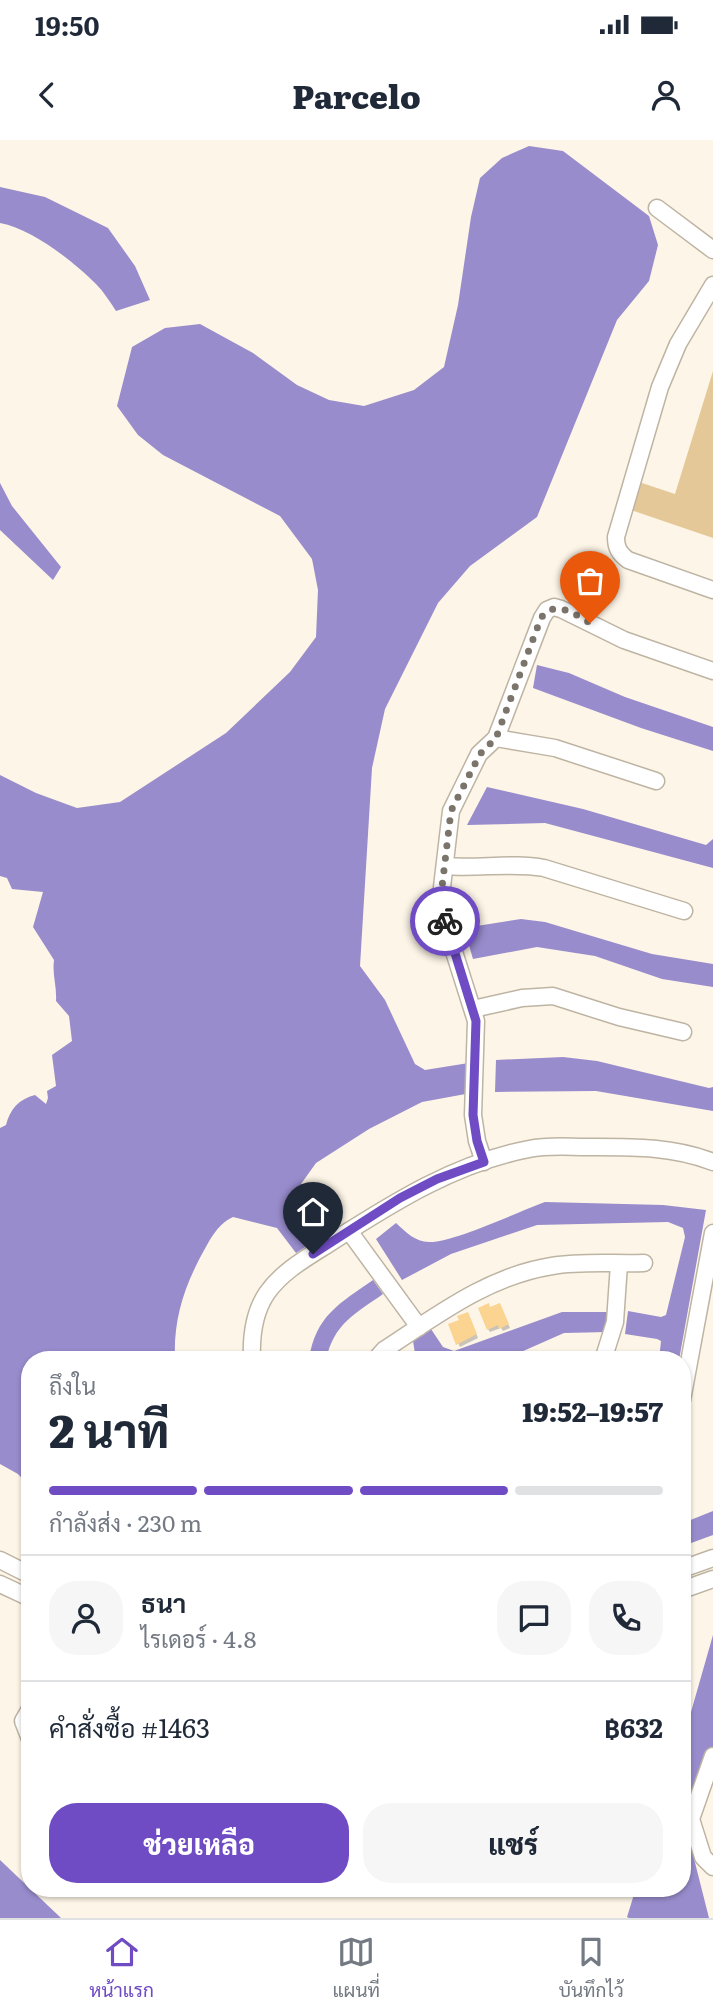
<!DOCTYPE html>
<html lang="th">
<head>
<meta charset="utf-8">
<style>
  body { margin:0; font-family:Literata,Sarabun,serif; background:#f6f6f7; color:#1f2937; height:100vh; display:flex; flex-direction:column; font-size:26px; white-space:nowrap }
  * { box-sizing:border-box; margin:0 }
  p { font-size:23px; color:#747a83 }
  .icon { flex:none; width:38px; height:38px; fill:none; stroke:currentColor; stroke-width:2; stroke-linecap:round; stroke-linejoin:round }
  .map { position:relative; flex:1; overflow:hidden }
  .panel { position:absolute; left:21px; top:1211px; width:670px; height:546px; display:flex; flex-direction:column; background:#fff; border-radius:28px; box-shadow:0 2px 5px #0004 }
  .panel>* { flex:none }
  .pin { position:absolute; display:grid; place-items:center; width:60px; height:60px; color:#fff; margin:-72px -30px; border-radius:50% 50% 50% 0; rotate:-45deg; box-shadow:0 0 7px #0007 }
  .pin .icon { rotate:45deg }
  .courier { position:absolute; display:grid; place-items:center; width:70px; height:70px; margin:-35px; border:5px solid #6f4bc4; border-radius:50%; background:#fff; color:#222; box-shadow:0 2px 9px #0007 }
  .head em { font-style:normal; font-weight:800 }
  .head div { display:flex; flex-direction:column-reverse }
  .head { display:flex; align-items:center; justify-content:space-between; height:119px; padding:0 28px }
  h1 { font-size:46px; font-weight:800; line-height:52px }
  .bar { display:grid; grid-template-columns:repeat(4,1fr); gap:10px 7px; align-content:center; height:84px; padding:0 28px }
  .bar i { height:9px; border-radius:5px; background:#e0e1e3 }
  .bar .active { background:#6f4bc4 }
  .bar p { grid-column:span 4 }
  .line { display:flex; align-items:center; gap:18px; padding:0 28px; border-top:2px solid #e0e1e3 }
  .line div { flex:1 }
  .round { display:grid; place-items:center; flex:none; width:74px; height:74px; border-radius:28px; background:#f6f6f7 }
  .button { display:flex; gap:14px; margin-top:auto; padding:14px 28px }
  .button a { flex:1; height:80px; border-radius:28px; background:#6f4bc4; color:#fff; font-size:28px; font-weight:800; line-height:80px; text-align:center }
  .button a+a { background:#f6f6f7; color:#1f2937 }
  .status { display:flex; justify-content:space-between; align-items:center; height:49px; padding:0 35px; background:#fff; direction:ltr }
  .status svg { height:19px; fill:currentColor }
  header { display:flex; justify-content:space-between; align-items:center; height:91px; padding:0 28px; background:#fff; font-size:32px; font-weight:800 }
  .dock { display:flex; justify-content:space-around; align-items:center; height:98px; border-top:2px solid #e0e1e3; background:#fff; font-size:19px; color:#747a83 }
  .dock a { display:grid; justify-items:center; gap:4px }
  .dock .active { color:#6f4bc4 }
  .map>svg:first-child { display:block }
  .green { fill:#e5c897 }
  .water { fill:#988ccc }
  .shadow { fill:#0003 }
  .building { fill:#fbd491 }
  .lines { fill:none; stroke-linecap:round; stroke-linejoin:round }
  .minor-casing { stroke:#beb4a3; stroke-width:19 }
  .minor { stroke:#fff; stroke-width:16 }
  .done { stroke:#7a746b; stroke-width:7; stroke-dasharray:0 12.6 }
  .route { stroke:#6f4bc4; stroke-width:9 }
</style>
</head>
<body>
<div class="status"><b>19:50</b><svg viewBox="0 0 49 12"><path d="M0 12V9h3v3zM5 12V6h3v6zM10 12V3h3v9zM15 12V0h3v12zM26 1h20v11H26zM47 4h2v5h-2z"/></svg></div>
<header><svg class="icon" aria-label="back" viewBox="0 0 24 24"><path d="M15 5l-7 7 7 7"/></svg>Parcelo<svg class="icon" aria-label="person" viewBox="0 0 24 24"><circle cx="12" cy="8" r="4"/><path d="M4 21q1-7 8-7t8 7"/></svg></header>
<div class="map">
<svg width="713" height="1778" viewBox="0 0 713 1778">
  <rect width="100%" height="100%" fill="#fdf5e7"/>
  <path class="green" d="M713,231V398L631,370L639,342L675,354Z"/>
  <g class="water">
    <path d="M529,6L563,11L649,76L658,105L649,141L617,180L537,377L470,426L438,463L385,569L372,628L360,826L385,860L415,924L425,930L475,922L471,953L422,962L369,989L316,1023L301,1044L338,1086L296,1113L277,1088L233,1077C221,1082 213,1094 207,1105C186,1142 173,1176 175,1220H30V1347L18,1334L0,1324V988L6,985C10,969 19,959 35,955L46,964L48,958L47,951L56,946L52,915L72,901L69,876L56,861C57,846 52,835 54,820L33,787L43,752L12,749L7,738L0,736V635L36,653L77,668L120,662L226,593L290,532L316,497L318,450L312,419L280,376L163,315L138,295L117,266L132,207L165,188L200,184L253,213L297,245L329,260L364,266L414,250L444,227L458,165L471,77L480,38L502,18Z"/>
    <path d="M0,47L45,57L108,88L135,126L150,160L116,171C110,162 104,152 96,144C73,121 32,89 0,83Z"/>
    <path d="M0,343L12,366L61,427L53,440L0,390Z"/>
    <path d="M537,525L569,533L625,557L713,587V616V611L641,588L533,548Z"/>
    <path d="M487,647L583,669L706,705L713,699V728L545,683L467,685Z"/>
    <path d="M521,779L545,782L652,814L713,824V847L662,839L595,816L537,807L473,819L464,788Z"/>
    <path d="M563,917L597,921L709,948L713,947V971L596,951L495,952L496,920Z"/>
    <path d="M545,1062L663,1065L706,1070L679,1220H659L661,1201L657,1199L625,1194L628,1171L661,1177L666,1175L685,1097L683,1088L668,1082L537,1085L451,1114L402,1140L376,1099L396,1083C406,1092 415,1102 429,1102C452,1103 520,1071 545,1062Z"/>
    <path d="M373,1140L383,1154C355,1174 334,1183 326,1220H309C315,1176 340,1163 373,1140Z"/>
    <path d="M562,1172H610L607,1192L564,1193L521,1212L495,1220H416L413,1201L431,1189L443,1207L454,1211Z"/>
    <path d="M713,1371V1395L683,1406V1383Z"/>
    <path d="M713,1495V1607L685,1683L709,1778H629L627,1777L636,1748H682L683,1600Z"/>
    <path d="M0,1720L61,1778H0Z"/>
  </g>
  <g class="shadow">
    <path d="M501,1168L510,1188L503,1191L501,1188L490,1192L488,1189L490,1169Z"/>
    <path d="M470,1178L478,1198L460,1207L450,1185Z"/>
  </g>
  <g class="building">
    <path d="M489,1163L490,1167L500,1163L509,1184L499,1189L498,1185L487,1190L478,1168Z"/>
    <path d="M468,1172L477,1194L456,1205L448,1184L459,1180L457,1176Z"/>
  </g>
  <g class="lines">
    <g class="minor-casing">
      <g id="minor">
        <path d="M657,68L713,110"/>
        <path d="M713,145L678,204L660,247L616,397C616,408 619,413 628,420L713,450"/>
        <path d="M496,598L555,608L656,641"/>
        <path d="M445,726C478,729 512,722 544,728L684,771"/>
        <path d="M473,869L522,858L553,856L619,877L683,892"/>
        <path d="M484,1022L477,1001L473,975L476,881L443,777L442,747L451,671L479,614L496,598L542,478L547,470L554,467L561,469L624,500L713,531"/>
        <path d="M349,1091L419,1187"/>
        <path d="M252,1220C251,1198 254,1172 267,1153C283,1130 310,1116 333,1101C394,1062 456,1023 529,1009C548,1005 568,1007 587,1007C630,1007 672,1006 713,1022"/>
        <path d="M375,1220L384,1210C436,1176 488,1136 552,1126C581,1121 614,1124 644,1123"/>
        <path d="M603,1220L615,1182L619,1124"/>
        <path d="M682,1260L713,1093"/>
        <path d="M0,1420L30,1435"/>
        <path d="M682,1429L713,1418"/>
        <path d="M0,1444L30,1458"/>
        <path d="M682,1450L713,1439"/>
        <path d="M30,1569L23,1581L30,1599"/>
        <path d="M713,1616L691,1679L703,1717L713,1727"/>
      </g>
    </g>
    <use href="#minor" class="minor"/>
  </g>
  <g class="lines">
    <path class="done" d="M445,781L442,747L451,671L480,614L496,598L541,478C554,459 575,474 590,483"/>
    <path class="route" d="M313,1114L400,1058L437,1039L484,1022L477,1001L473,975L476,881L445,781"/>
  </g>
</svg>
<div class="pin" style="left:590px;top:483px;background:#ea580c"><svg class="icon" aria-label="bag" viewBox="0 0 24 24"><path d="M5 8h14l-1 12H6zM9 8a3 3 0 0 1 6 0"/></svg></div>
<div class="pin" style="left:313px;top:1114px;background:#1f2937"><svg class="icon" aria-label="home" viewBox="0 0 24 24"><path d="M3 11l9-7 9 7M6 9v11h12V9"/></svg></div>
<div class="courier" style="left:445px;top:781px"><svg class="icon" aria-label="bike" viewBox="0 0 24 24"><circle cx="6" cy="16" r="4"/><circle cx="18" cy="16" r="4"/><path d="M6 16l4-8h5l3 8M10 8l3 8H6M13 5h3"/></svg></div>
<section class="panel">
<div class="head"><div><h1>2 นาที</h1><p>ถึงใน</p></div><em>19:52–19:57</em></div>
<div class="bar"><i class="active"></i><i class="active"></i><i class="active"></i><i></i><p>กำลังส่ง · 230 m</p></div>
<div class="line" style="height:126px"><a class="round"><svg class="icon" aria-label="person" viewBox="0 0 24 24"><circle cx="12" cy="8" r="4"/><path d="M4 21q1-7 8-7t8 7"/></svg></a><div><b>ธนา</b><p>ไรเดอร์ · 4.8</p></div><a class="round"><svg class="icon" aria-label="chat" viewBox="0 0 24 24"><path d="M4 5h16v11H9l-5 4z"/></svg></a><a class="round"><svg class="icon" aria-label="phone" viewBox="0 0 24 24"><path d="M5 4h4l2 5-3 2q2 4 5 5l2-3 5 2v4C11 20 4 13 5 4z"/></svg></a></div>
<div class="line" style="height:91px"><div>คำสั่งซื้อ #1463</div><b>฿632</b></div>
<div class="button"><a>ช่วยเหลือ</a><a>แชร์</a></div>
</section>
</div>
<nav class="dock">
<a class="active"><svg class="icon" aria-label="home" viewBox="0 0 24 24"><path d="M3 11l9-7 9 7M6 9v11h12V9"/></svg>หน้าแรก</a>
<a><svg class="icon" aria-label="map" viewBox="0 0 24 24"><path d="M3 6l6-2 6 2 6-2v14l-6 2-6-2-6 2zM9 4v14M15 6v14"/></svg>แผนที่</a>
<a><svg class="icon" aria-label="saved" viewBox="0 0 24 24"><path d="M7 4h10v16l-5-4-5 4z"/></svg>บันทึกไว้</a>
</nav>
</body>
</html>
